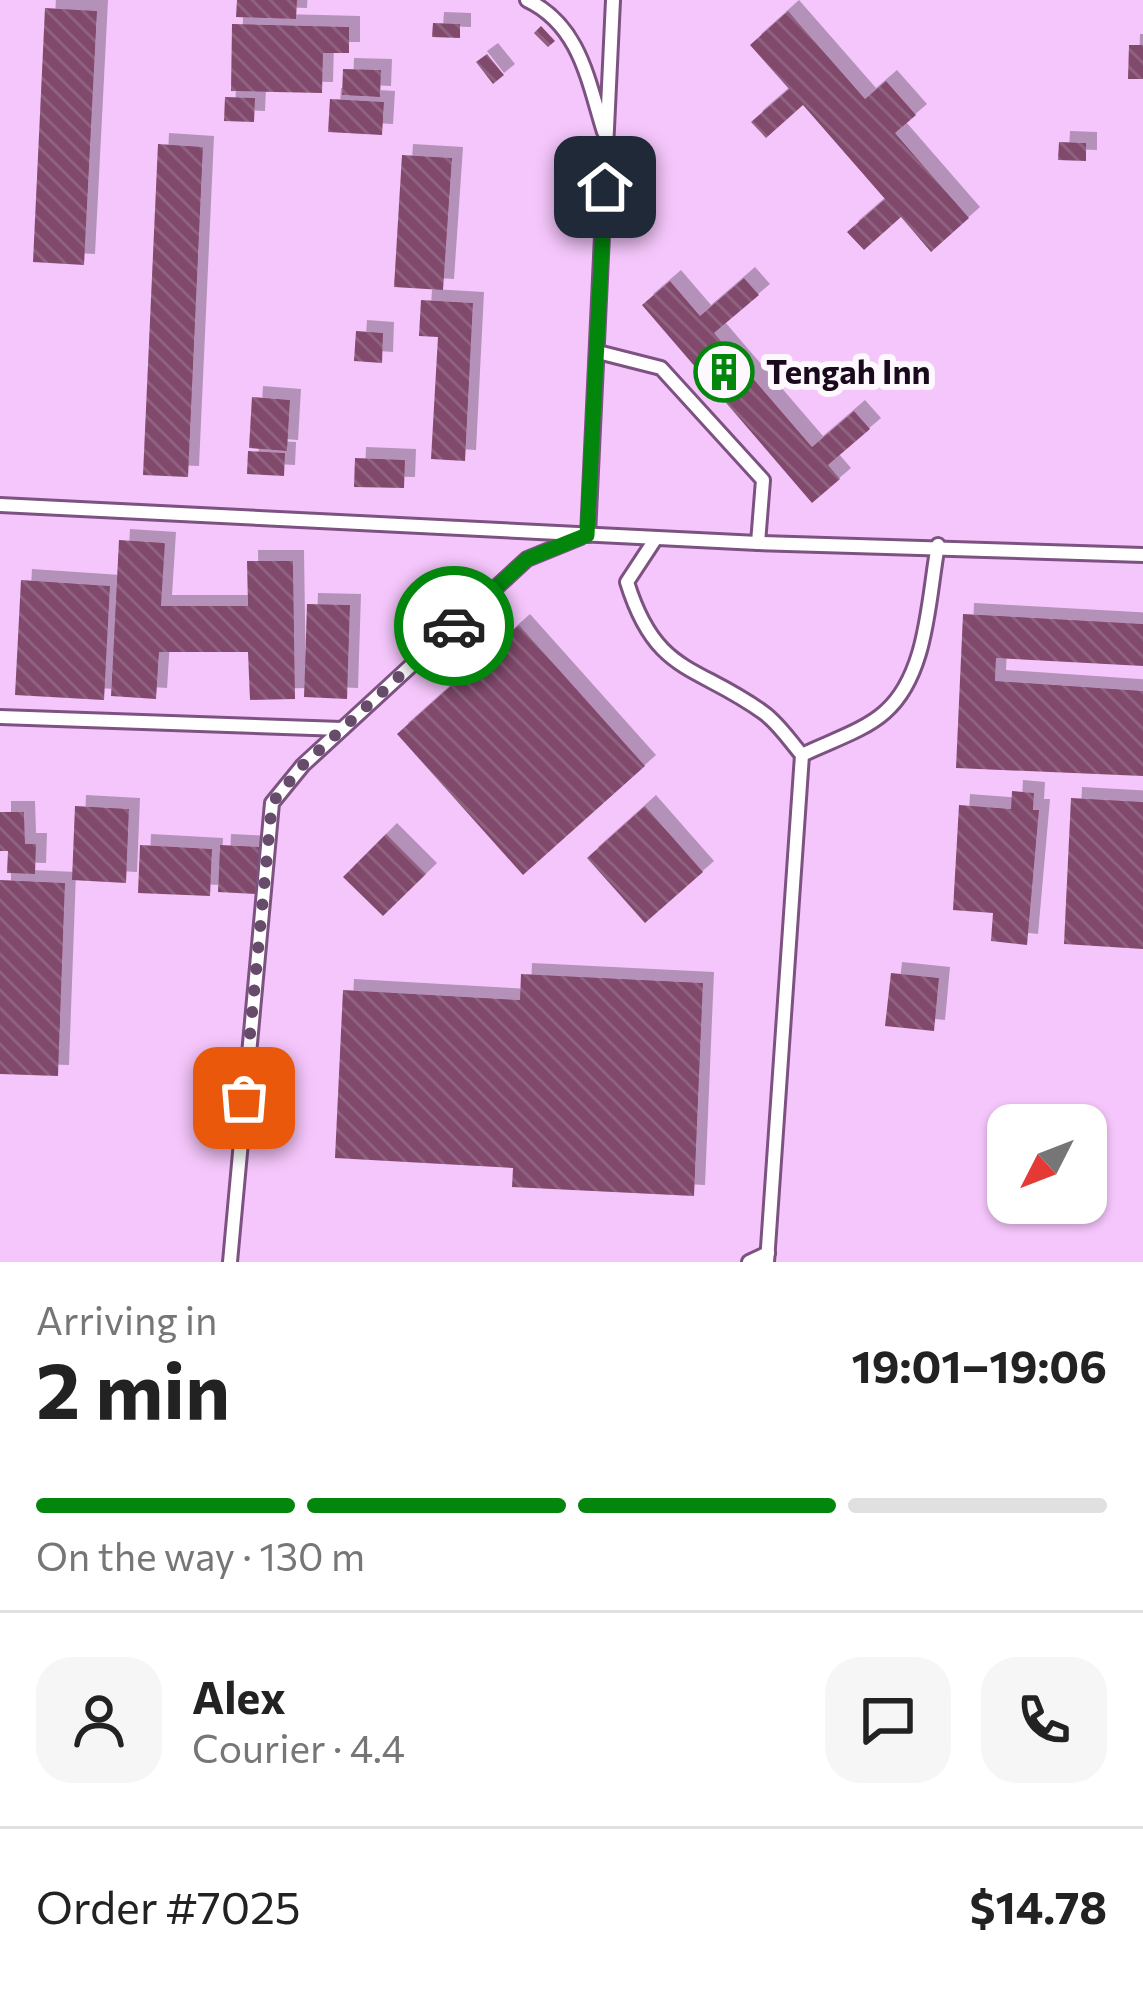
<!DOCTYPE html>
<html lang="en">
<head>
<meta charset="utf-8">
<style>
  body { margin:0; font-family:Commissioner,sans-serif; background:#f6f6f6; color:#222; height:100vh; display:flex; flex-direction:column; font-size:45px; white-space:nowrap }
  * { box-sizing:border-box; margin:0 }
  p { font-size:39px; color:#767676 }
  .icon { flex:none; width:66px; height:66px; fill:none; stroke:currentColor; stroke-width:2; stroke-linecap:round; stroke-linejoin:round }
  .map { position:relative; height:1262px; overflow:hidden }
  .panel { display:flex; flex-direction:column; background:#fff; flex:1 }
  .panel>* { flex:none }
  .needle { width:78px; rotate:228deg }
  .controls { position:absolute; left:987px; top:1104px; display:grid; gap:24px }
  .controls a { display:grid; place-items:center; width:120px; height:120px; border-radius:24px; background:#fff; box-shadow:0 3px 9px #0004; font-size:60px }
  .pin { position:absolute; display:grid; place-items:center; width:102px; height:102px; color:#fff; margin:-51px; border-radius:24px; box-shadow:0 6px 18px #0006 }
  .courier { position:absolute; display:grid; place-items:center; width:120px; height:120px; margin:-60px; border:9px solid #02870c; border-radius:50%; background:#fff; color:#222; box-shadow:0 3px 15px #0007 }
  .headline em { font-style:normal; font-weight:700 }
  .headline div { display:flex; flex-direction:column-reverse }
  .headline { display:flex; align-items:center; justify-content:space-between; height:204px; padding:0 36px }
  h1 { font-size:78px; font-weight:700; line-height:90px }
  .bar { display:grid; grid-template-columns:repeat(4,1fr); gap:18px 12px; align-content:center; height:144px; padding:0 36px }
  .bar i { height:15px; border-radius:9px; background:#e0e0e0 }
  .bar .on { background:#02870c }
  .bar p { grid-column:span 4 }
  .line { display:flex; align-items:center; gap:30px; padding:0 36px; border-top:3px solid #e0e0e0 }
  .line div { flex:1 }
  .round { display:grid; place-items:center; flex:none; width:126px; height:126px; border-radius:36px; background:#f6f6f6 }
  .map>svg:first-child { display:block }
  .building { fill:url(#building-back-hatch); filter:url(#shadow) }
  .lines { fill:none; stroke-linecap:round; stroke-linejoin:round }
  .lane-casing { stroke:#7c5281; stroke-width:18 }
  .lane { stroke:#fff; stroke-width:12 }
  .done { stroke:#674b6a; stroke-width:12; stroke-dasharray:0 21.6 }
  .route { stroke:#02870c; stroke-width:15 }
  .labels { text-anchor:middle; stroke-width:12; stroke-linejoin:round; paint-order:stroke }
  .poi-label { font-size:33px; font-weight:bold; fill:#1a091c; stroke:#fdf8fd; text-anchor:start }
</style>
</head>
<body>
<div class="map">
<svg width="1143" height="1262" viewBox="0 0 1143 1262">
  <defs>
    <pattern id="building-back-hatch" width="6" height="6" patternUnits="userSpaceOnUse" patternTransform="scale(3)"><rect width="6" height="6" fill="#81496c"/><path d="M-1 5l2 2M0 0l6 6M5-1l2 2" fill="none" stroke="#8f6480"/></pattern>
    <filter id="shadow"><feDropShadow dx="11" dy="-11" stdDeviation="0" flood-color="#0004"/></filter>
  </defs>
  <rect width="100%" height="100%" fill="#f5c6fb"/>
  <g class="building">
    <path d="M237,0H297L296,19L236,17Z"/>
    <path d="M45,8L97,11L84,265L33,262Z"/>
    <path d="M788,11L865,99L886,81L916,115L895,133L969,218L931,252L901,217L864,250L847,232L885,199L803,105L766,138L751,122L789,89L750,45Z"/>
    <path d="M433,23L460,24V38L432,37Z"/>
    <path d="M232,24L349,27V53H323L322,93L231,91Z"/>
    <path d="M541,26L555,41L548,47L534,33Z"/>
    <path d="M1129,45H1143V79H1128Z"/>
    <path d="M487,54L504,75L493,84L476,62Z"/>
    <path d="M343,69L381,70L380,97L342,95Z"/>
    <path d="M225,97L255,98L254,122L224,121Z"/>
    <path d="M330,99L384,102L382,135L328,132Z"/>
    <path d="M1059,142L1086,143V161L1058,160Z"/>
    <path d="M158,144L203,147L188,477L143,475Z"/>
    <path d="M402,155L452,158L443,290L394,287Z"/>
    <path d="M744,278L759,295L714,333L812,447L854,411L870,429L828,465L840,479L812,503L642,305L670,281L700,316Z"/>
    <path d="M421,300L473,303L465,461L431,459L438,337L419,336Z"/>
    <path d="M356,331L383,333L382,363L354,361Z"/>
    <path d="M252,397L290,400L287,451L249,448Z"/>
    <path d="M248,451L285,453L284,476L247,474Z"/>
    <path d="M355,458L405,460L404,488L354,487Z"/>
    <path d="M119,540L165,543L161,606H248L247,561H293L295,699L250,700L248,652H159L156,699L111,696Z"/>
    <path d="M21,580L110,586L104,700L15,695Z"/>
    <path d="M307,604L350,605L347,699L304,697Z"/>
    <path d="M963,614L1143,624V666L996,658L995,681L1143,691V776L956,768Z"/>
    <path d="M519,625L645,766L523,875L397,734Z"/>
    <path d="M1012,791L1034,793L1033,810H1039L1027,945L991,941L993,913L953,910L959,805L1011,809Z"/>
    <path d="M1071,798L1143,802V949L1064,944Z"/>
    <path d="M75,806L129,809L126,883L72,880Z"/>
    <path d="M645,806L703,872L645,923L587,858Z"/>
    <path d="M0,812H24L25,844H36L35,874L7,873L8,851H0Z"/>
    <path d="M386,834L426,874L383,916L343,877Z"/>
    <path d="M140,845L212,849L210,896L138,893Z"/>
    <path d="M220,845L260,847L257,894L218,892Z"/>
    <path d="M0,880L65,883L58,1076L0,1074Z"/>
    <path d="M891,973L939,978L934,1031L885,1026Z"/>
    <path d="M521,974L703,983L694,1196L512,1187L513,1168L335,1158L343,990L520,1000Z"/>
  </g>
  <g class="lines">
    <g class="lane-casing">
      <g id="lane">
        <path d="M527,0C580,25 588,81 604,132"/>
        <path d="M598,352L661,368L763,480L758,543"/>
        <path d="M0,505L758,543L1143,555"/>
        <path d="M588,535L613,0"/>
        <path d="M656,538L627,582C656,676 697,664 764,713C779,724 790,741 802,755L767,1262"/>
        <path d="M0,717L342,729"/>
        <path d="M802,755C828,742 864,731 885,712C928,674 928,599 938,545"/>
        <path d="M230,1262L272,803L303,765L527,559L581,537"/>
        <path d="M749,1262L768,1253"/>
      </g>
    </g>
    <use href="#lane" class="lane"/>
  </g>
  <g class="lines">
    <path class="done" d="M244,1098L272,803L303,765L454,626"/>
    <path class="route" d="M454,626L527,559L587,535L605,187"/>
  </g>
  <defs>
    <g id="building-ring" transform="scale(3)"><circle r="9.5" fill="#fdf8fd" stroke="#02870c" stroke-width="1.5"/><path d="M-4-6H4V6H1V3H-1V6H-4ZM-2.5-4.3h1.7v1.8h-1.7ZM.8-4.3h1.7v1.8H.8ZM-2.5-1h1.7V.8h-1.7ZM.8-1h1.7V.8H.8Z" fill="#02870c"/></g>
  </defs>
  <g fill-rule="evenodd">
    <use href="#building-ring" x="724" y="372"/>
  </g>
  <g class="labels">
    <g class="poi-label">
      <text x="766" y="384">Tengah Inn</text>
    </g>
  </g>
</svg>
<div class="controls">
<a><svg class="needle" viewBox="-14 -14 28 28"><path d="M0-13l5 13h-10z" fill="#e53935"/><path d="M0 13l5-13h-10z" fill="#767676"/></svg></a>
</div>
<div class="pin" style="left:244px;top:1098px;background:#ea580c"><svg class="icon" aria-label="bag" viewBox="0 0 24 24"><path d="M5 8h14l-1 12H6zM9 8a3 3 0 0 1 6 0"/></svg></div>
<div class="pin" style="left:605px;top:187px;background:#1f2937"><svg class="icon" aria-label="home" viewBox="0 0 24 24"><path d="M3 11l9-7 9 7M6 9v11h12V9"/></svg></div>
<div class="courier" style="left:454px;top:626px"><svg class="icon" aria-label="car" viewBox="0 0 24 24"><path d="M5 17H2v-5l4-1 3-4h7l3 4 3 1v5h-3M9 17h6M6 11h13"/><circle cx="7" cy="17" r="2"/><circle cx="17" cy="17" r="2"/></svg></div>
</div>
<section class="panel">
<div class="headline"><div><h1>2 min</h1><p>Arriving in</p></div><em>19:01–19:06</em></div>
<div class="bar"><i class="on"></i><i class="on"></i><i class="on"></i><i></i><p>On the way · 130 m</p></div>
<div class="line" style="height:216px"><a class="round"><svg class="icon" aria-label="person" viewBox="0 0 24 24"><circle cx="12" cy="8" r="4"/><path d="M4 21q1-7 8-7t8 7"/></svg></a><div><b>Alex</b><p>Courier · 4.4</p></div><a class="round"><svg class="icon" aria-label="chat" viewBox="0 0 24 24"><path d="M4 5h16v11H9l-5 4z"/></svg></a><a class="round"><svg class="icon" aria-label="phone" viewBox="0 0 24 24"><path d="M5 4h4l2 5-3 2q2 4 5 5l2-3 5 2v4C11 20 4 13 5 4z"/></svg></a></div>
<div class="line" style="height:156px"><div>Order #7025</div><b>$14.78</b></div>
</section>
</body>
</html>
